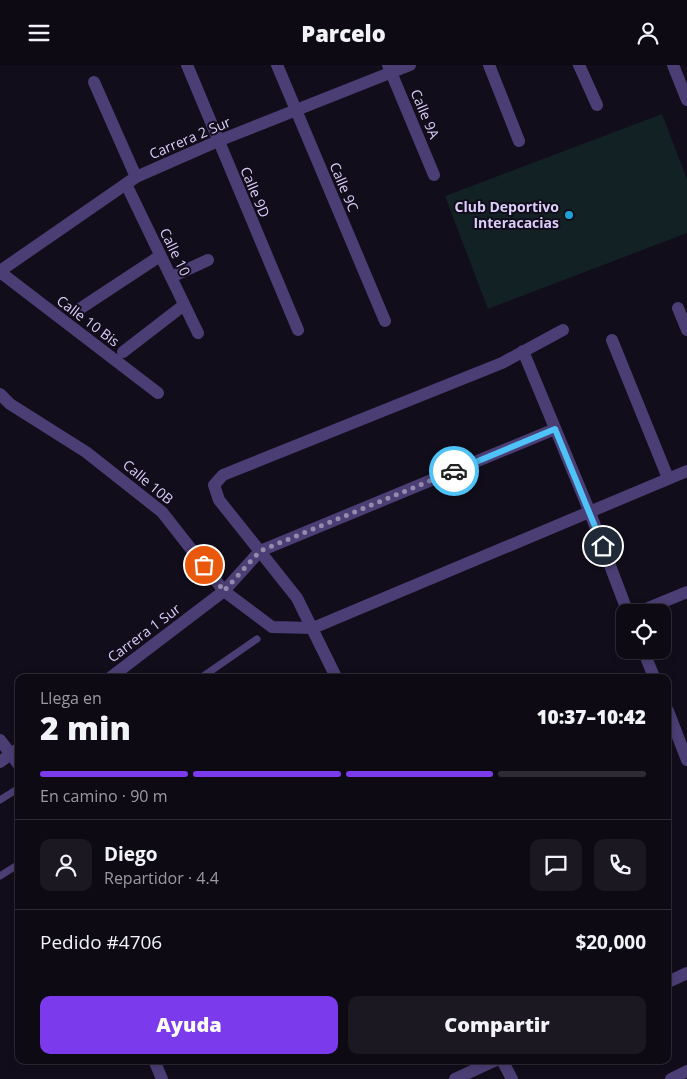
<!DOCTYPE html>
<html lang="es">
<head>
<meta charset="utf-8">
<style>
  body { margin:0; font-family:"Open Sans",sans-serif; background:#1c1822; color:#f1f3f6; height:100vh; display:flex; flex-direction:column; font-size:19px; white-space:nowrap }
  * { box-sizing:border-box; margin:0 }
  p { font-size:16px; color:#9b9aa0 }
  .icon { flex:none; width:28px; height:28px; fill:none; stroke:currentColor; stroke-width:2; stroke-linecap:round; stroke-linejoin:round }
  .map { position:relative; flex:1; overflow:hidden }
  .panel { position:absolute; left:15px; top:609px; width:656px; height:390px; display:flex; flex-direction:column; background:#0e0a14; border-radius:10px; box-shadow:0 2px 8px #0003,0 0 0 1px #2e2b34 }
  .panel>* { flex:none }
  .tools { position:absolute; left:616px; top:539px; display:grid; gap:10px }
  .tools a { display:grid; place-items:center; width:55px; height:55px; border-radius:10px; background:#0e0a14; box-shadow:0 2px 8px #0003,0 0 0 1px #2e2b34; font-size:25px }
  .pin { position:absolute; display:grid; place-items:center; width:42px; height:42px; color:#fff; margin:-21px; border:2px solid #fff; border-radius:50%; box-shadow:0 1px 5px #0007 }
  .courier { position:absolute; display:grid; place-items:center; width:50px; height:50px; margin:-25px; border:4px solid #4fc3f7; border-radius:50%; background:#fff; color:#222; box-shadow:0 1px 6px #0007 }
  .summary em { font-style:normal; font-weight:800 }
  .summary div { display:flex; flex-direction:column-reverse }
  .summary { display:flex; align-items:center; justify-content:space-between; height:85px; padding:0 25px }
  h1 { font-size:32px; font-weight:800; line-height:38px }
  .bar { display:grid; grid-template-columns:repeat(4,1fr); gap:8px 5px; align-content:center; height:60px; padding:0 25px }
  .bar i { height:6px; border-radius:4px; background:#2e2b34 }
  .bar .selected { background:#7c3aed }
  .bar p { grid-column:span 4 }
  .line { display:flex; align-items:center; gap:12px; padding:0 25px; border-top:1px solid #2e2b34 }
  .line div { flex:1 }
  .round { display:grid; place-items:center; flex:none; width:52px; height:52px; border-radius:10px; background:#1c1822 }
  .button { display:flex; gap:10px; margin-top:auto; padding:10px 25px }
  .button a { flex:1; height:58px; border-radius:10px; background:#7c3aed; color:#fff; font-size:20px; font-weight:800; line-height:58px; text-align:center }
  .button a+a { background:#1c1822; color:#f1f3f6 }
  header { display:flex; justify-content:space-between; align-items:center; height:65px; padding:0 25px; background:#0e0a14; font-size:22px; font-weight:800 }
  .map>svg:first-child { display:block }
  .green { fill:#112124 }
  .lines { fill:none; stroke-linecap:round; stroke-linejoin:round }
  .lane { stroke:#4a3e74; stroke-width:7 }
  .street { stroke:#4a3e74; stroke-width:12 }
  .done { stroke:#948aab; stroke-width:5; stroke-dasharray:0 9 }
  .route { stroke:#4fc3f7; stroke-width:6 }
  .poi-dot { fill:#1ca2d6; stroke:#120d1b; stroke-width:2 }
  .labels { text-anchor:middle; stroke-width:4; stroke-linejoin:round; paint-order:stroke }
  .street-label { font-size:14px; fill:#dacef9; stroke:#120d1b }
  .poi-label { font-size:14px; font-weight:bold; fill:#dacef9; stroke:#120d1b; text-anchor:end }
</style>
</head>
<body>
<header><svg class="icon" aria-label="menu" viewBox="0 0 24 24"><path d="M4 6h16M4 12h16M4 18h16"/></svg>Parcelo<svg class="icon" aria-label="person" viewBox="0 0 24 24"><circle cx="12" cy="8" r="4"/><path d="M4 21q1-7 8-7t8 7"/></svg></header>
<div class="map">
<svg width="687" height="1014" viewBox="0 0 687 1014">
  <rect width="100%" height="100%" fill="#120d1b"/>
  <path class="green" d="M662,49L687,114V168L488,244L445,131Z"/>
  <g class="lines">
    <g class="lane">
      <path d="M202,612L257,574"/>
      <path d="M0,735L19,723"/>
      <path d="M0,811L19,799"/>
    </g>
    <g class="street">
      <path d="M187,0L298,265"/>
      <path d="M277,0L385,256"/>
      <path d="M388,0L434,110"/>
      <path d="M489,0L519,76"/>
      <path d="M579,0L597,40"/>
      <path d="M673,0L687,35"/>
      <path d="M94,17L136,112"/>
      <path d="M126,119L198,268"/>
      <path d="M0,206L136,112L218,76L410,0"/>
      <path d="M0,207L158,328"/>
      <path d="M171,212L208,195"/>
      <path d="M678,243L687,265"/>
      <path d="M78,245L160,191"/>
      <path d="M612,275L668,413"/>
      <path d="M523,286L589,445L628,548"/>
      <path d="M123,287L184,240"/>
      <path d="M0,329L10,339L86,387L162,447L224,526L272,562L313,563L687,406"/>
      <path d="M636,548L687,527"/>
      <path d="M643,585L654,612"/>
      <path d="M111,612L224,526L260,486L555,364"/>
      <path d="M336,612L297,533L219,435L214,420L223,410L502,298L563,265"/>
      <path d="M668,646L687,695"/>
      <path d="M0,675L19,700"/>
      <path d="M0,697L19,683"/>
      <path d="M668,917L687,908"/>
      <path d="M154,995L162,1014"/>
      <path d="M502,995L512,1014"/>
      <path d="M455,1014L496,995"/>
      <path d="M671,1014L687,1006"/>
    </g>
  </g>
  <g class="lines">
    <path class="done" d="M204,500L224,526L260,486L454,406"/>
    <path class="route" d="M454,406L555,364L603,481"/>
  </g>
  <circle class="poi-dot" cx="569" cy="150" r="5"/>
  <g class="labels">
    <g class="street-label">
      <text transform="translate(425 49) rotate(67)" y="5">Calle 9A</text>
      <text transform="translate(190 73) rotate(-23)" y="5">Carrera 2 Sur</text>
      <text transform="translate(344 122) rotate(67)" y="5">Calle 9C</text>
      <text transform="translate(255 127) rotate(67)" y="5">Calle 9D</text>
      <text transform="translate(175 187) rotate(64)" y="5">Calle 10</text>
      <text transform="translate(88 256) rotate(37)" y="5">Calle 10 Bis</text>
      <text transform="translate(148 417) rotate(40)" y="5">Calle 10B</text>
      <text transform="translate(144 568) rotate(-37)" y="5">Carrera 1 Sur</text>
    </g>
    <g class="poi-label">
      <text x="559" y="147">Club Deportivo<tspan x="559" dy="16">Interacacias</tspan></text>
    </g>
  </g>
</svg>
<div class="tools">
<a><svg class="icon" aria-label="locate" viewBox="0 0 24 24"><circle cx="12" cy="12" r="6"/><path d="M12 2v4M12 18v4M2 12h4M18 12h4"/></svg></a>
</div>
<div class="pin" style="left:204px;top:500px;background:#ea580c"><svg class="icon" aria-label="bag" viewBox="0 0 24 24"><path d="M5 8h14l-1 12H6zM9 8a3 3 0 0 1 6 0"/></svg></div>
<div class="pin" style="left:603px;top:481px;background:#1f2937"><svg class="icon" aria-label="home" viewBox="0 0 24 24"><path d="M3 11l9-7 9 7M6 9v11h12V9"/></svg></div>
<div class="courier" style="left:454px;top:406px"><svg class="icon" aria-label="car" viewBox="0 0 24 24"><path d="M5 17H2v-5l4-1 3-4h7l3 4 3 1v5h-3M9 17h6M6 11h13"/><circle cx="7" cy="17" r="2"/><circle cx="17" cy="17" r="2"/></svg></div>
<section class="panel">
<div class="summary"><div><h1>2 min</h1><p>Llega en</p></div><em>10:37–10:42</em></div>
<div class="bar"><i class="selected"></i><i class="selected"></i><i class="selected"></i><i></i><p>En camino · 90 m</p></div>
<div class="line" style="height:90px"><a class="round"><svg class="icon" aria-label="person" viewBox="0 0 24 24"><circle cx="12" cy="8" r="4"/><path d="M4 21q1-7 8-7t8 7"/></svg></a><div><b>Diego</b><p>Repartidor · 4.4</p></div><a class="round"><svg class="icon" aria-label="chat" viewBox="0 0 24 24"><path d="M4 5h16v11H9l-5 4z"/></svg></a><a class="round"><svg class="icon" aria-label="phone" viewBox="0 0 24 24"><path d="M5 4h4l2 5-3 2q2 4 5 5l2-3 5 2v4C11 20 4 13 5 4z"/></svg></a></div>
<div class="line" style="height:65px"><div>Pedido #4706</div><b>$20,000</b></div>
<div class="button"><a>Ayuda</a><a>Compartir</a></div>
</section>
</div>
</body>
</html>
